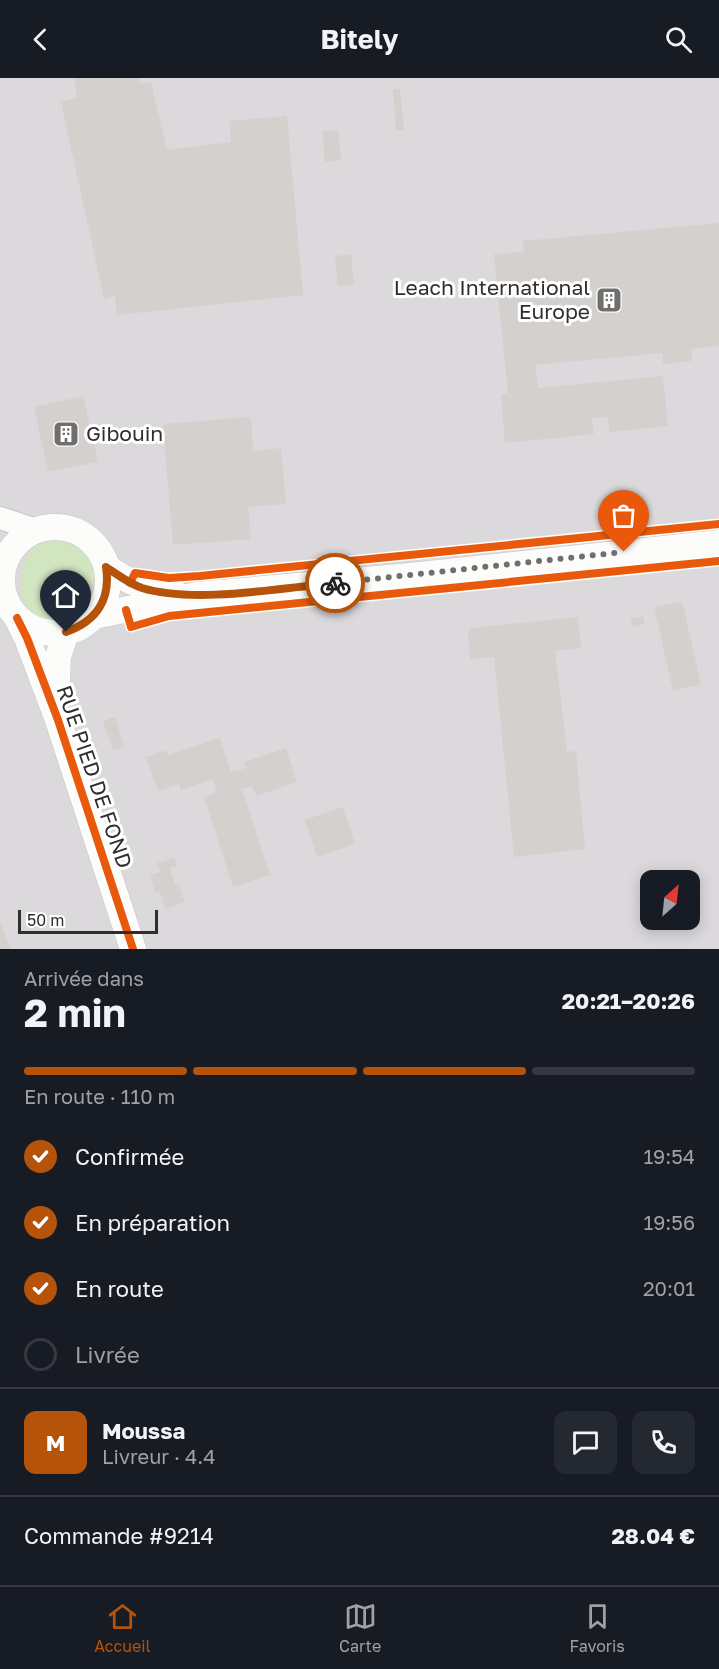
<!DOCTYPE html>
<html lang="fr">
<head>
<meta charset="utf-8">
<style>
  body { margin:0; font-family:"Golos Text",sans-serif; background:#242831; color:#f1f3f6; height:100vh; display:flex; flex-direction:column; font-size:22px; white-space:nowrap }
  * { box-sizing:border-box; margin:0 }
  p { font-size:20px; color:#9ea1a6 }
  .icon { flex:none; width:33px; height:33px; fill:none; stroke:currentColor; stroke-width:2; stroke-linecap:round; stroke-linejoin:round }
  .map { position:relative; height:871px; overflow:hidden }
  .panel { display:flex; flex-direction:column; background:#171b24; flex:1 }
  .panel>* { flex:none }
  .needle { width:39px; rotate:27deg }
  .controls { position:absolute; left:640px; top:792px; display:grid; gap:12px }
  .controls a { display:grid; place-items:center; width:60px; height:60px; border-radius:12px; background:#171b24; box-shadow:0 3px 15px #0003; font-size:30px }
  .scale { position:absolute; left:18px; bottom:15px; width:140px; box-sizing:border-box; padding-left:6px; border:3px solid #2e2e2e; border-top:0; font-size:16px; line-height:21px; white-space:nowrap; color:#2e2e2e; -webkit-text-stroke:4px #fff; paint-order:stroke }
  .pin { position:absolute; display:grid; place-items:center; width:51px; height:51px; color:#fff; margin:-62px -26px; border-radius:50% 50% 50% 0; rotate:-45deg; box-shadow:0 0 6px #0007 }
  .pin .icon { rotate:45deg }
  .courier { position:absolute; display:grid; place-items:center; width:60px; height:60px; margin:-30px; border:4px solid #b45309; border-radius:50%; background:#fff; color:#222; box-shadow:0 2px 8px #0007 }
  .headline em { font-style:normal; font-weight:700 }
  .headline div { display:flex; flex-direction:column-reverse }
  .headline { display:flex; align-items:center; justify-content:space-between; height:102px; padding:0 24px }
  h1 { font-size:39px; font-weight:700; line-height:45px }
  .bar { display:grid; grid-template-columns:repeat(4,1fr); gap:9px 6px; align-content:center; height:72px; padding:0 24px }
  .bar i { height:8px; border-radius:4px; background:#363941 }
  .bar .on { background:#b45309 }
  .bar p { grid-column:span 4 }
  .line { display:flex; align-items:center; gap:15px; padding:0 24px; border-top:2px solid #363941 }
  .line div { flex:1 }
  .round { display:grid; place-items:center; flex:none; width:63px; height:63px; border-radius:12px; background:#242831 }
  ol { padding:0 24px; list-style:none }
  li { display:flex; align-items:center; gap:18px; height:66px }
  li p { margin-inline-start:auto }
  li .icon { padding:6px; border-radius:50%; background:#b45309; color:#fff; stroke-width:4 }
  li:last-child { color:#9ea1a6 }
  li i { width:33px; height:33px; border:3px solid #363941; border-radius:50% }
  header { display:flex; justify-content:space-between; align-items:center; height:78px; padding:0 24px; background:#171b24; font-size:27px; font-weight:700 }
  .dock { display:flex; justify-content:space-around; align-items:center; height:84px; border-top:2px solid #363941; background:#171b24; font-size:16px; color:#9ea1a6 }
  .dock a { display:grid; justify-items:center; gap:3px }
  .dock .on { color:#b45309 }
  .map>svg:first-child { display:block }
  .industrial { fill:#dcd9dc; fill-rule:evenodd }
  .green { fill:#d0e5c0 }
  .building { fill:#d3d0ce }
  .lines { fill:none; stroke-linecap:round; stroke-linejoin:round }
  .tertiary-casing { stroke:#c8c6c7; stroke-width:24 }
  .secondary-casing { stroke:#c8c6c7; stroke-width:27 }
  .tertiary { stroke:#fcfcfb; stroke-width:22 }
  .secondary { stroke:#fcfcfb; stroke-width:26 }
  .cycleway-casing { stroke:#fff; stroke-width:11 }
  .cycleway { stroke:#e8590c; stroke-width:8 }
  .done { stroke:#706f6e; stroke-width:6; stroke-dasharray:0 10.8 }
  .route { stroke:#b45309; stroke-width:8 }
  .labels { text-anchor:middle; stroke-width:6; stroke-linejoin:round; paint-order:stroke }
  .poi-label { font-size:21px; fill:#2e2e2e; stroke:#fff; text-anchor:end }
  .street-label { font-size:21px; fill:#2e2e2e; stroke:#fff }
</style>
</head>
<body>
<header><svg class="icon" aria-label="back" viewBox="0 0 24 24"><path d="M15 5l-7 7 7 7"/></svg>Bitely<svg class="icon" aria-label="search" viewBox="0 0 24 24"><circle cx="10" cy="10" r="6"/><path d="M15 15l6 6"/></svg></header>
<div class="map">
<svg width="719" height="871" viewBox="0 0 719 871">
  <rect width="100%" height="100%" fill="#ebe8e5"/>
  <path class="industrial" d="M0,0H719V871H0ZM651,802H690V842H651Z"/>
  <path class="green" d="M55,460C81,464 96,481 96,507L86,506L73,528L77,537C14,573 0,466 55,460Z"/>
  <g class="building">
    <path d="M74,0H138L140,6L151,4L167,72L231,64L229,43L287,38L303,217L117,237L115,218L104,221L61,24L77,20Z"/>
    <path d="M393,11H400L404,52H396Z"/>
    <path d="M338,52L341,82L325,84L322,53Z"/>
    <path d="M719,145V268L691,271L692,283L663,286L662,275L535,287L538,310L663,298L668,348L610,354L608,339L592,340L594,356L505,365L501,316L508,315L494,176L524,174L523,163Z"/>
    <path d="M351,176L354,207L338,208L335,178Z"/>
    <path d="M83,318L98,384L48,394L34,329Z"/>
    <path d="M251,339L253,373L281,370L286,426L248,429L251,461L173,467L163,346Z"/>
    <path d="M682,523L701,606L673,613L654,529Z"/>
    <path d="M643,538L645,546L632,549L631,541Z"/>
    <path d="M578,539L581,570L555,573L567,674L576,673L585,771L514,779L494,579L470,581L468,555L472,550Z"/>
    <path d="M115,639L124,668L113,672L103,643Z"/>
    <path d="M220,660L231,694L246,690L244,684L286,670L297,704L256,718L252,708L242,711L270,797L233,809L204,719L217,714L213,701L181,712L179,706L158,713L146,679L166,672L168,677Z"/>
    <path d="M343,729L355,766L317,779L305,742Z"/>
    <path d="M174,780L177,788L170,790L175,807L179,806L185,824L165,831L160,813L155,814L150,797L160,794L157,785Z"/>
    <path d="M0,844L11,871H0Z"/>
  </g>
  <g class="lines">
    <g class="tertiary-casing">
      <g id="tertiary">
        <path d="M0,440L36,452"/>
        <path d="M0,479L3,486"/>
      </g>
    </g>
    <g class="secondary-casing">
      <g id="secondary">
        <circle cx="55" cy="502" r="53"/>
        <path d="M107,489C129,505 148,512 175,515"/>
        <path d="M94,538L197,517L410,498L719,465"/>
        <path d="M17,540L27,560L58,642L133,871"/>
        <path d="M56,624L58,579L66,554"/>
      </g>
    </g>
    <use href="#tertiary" class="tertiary"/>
    <use href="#secondary" class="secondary"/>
    <g class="cycleway-casing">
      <g id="cycleway">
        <path d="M130,505L135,495L169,500L200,498L719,446"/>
        <path d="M126,532L131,549L169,538L719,483"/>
        <path d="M17,540L27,560L58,642L133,871"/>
      </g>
    </g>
    <use href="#cycleway" class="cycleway"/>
  </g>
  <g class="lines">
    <path class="done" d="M335,505L624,474"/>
    <path class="route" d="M66,554C97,543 111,521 106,489C118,497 128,505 142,510C194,526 280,510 335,505"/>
  </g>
  <defs>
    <g id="building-square" transform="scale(1.35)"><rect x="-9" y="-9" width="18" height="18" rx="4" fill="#706f6e" stroke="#fff"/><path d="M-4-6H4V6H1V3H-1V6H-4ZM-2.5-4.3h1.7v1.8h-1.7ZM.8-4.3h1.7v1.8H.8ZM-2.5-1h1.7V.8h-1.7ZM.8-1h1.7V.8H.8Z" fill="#fff"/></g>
  </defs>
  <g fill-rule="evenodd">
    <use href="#building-square" x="609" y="222"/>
    <use href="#building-square" x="66" y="356"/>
  </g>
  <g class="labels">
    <g class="poi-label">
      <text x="590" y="217">Leach International<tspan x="590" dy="24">Europe</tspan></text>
      <text x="86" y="363" text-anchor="start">Gibouin</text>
    </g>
    <g class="street-label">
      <text transform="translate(94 699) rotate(71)" y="7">RUE PIED DE FOND</text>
    </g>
  </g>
</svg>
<div class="controls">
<a><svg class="needle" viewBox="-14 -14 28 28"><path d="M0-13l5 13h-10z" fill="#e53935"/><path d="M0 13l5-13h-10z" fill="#9ea1a6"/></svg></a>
</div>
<div class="scale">50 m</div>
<div class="pin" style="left:624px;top:474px;background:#ea580c"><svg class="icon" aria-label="bag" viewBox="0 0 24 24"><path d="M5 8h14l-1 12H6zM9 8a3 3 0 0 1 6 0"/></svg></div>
<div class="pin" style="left:66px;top:554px;background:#1f2937"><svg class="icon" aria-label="home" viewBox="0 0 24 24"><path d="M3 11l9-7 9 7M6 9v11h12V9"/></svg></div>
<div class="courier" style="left:335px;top:505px"><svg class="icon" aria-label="bike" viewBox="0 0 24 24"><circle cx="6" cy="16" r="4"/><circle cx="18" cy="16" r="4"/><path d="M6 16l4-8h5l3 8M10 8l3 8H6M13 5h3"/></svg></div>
</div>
<section class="panel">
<div class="headline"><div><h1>2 min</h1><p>Arrivée dans</p></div><em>20:21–20:26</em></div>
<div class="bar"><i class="on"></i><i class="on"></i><i class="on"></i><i></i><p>En route · 110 m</p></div>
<ol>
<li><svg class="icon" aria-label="check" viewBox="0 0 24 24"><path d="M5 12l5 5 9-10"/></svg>Confirmée<p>19:54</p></li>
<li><svg class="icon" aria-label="check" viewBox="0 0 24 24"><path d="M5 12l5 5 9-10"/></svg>En préparation<p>19:56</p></li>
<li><svg class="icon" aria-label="check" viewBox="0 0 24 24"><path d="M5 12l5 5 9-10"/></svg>En route<p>20:01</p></li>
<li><i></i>Livrée</li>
</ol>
<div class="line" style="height:108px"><b class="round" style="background:#b45309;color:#fff">M</b><div><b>Moussa</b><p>Livreur · 4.4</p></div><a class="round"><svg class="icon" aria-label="chat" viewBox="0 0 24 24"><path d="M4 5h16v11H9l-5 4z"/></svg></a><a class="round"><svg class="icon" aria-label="phone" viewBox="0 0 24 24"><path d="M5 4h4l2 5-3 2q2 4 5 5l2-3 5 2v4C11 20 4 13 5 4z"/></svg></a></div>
<div class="line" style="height:78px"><div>Commande #9214</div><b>28.04 €</b></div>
</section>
<nav class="dock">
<a class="on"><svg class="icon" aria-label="home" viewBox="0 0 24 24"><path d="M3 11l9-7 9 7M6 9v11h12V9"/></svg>Accueil</a>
<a><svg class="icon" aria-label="map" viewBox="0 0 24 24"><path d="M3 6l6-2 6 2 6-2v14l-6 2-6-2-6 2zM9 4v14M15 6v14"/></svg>Carte</a>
<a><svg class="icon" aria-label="saved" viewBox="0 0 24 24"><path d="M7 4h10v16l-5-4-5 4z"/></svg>Favoris</a>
</nav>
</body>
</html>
